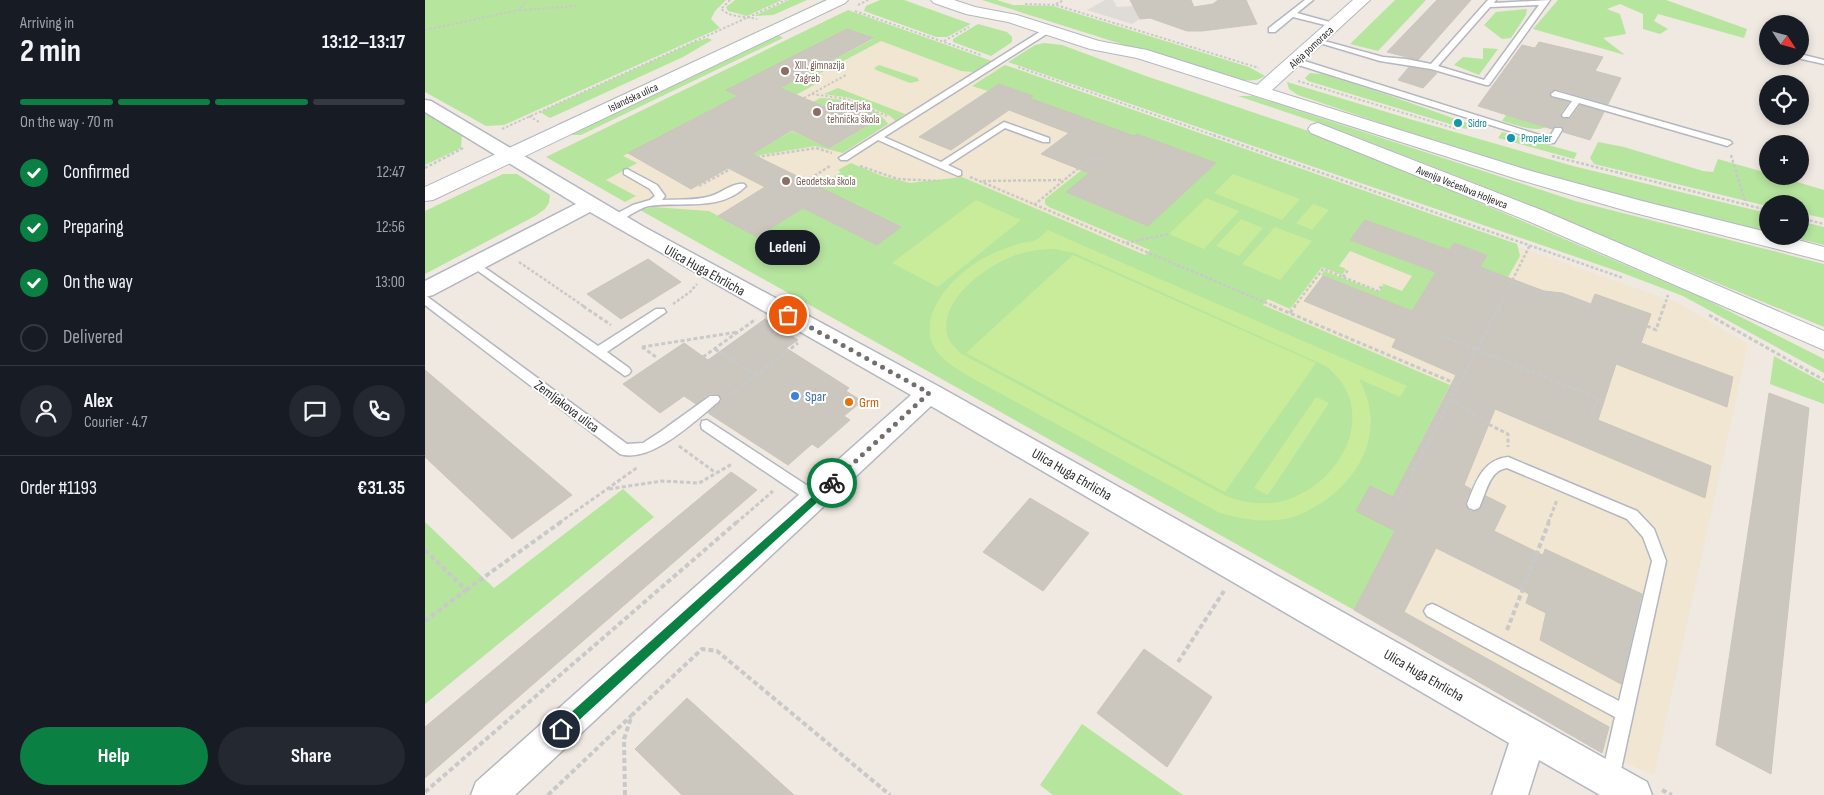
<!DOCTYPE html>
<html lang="en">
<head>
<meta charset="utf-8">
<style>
  body { margin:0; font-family:"Sofia Sans Condensed",sans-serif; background:#242831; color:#f1f3f6; height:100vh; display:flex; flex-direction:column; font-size:19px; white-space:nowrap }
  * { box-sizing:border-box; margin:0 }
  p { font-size:16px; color:#9ea1a6 }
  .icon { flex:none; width:28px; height:28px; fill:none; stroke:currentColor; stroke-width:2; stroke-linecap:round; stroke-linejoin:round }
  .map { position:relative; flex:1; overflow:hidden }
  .panel { display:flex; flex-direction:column; background:#171b24; width:425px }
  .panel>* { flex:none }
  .needle { width:32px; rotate:126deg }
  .buttons { position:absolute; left:1334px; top:15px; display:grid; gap:10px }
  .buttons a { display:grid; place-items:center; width:50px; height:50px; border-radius:50%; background:#171b24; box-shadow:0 2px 8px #0003; font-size:25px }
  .pin { position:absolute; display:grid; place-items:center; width:42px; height:42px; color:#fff; margin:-21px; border:2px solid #fff; border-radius:50%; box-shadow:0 1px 5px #0007 }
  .courier { position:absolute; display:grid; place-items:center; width:50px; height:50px; margin:-25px; border:4px solid #0b8043; border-radius:50%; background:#fff; color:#222; box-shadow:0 1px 6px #0007 }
  .bubble { position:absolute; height:35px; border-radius:18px; background:#171b24; box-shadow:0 2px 8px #0003; font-size:16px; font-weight:700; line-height:35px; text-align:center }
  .head em { font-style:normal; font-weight:700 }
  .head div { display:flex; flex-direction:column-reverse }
  .head { display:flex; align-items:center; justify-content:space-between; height:85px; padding:0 20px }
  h1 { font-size:32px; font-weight:700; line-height:38px }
  .bar { display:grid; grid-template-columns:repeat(4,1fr); gap:8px 5px; align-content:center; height:60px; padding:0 20px }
  .bar i { height:6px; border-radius:4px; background:#363941 }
  .bar .current { background:#0b8043 }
  .bar p { grid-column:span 4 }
  .line { display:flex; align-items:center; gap:12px; padding:0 20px; border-top:1px solid #363941 }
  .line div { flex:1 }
  .round { display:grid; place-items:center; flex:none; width:52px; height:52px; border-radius:26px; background:#242831 }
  ol { padding:0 20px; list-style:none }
  li { display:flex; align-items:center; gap:15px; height:55px }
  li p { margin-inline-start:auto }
  li .icon { padding:5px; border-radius:50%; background:#0b8043; color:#fff; stroke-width:4 }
  li:last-child { color:#9ea1a6 }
  li i { width:28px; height:28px; border:2px solid #363941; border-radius:50% }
  .cta { display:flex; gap:10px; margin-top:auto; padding:10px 20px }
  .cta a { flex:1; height:58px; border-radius:30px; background:#0b8043; color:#fff; font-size:20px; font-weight:700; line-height:58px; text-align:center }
  .cta a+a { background:#242831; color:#f1f3f6 }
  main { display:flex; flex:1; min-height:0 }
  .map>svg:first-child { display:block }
  .education { fill:#f0e6d1 }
  .green { fill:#b6e59e }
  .pitch { fill:#c9ec9a; fill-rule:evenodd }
  .plaza { fill:#dfdcd8 }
  .building { fill:#cbc7bf; stroke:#cbc5ba }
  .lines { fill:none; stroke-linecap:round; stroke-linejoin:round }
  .lane-casing { stroke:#b4b7c1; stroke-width:3 }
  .street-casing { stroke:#b4b7c1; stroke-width:3 }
  .secondary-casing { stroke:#b4b7c1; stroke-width:2 }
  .path-far3 { stroke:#c9c9c9; stroke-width:2; stroke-dasharray:2.5 2; stroke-linecap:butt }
  .path-far2 { stroke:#c9c9c9; stroke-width:2.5; stroke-dasharray:3 2; stroke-linecap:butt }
  .path-far1 { stroke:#c9c9c9; stroke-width:3; stroke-dasharray:4 2.5; stroke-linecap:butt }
  .path { stroke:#c9c9c9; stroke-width:4; stroke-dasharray:5 3; stroke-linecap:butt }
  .lane { fill:#fff; fill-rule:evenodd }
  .street { fill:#fff; fill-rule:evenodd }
  .secondary { fill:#fff; fill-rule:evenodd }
  .route { fill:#0b8043 }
  .done { stroke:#726f6d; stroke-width:5; stroke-dasharray:0 9 }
  .education-dot { fill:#8d6e63; stroke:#fff; stroke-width:2 }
  .culture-dot { fill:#0f9aa8; stroke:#fff; stroke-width:2 }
  .shop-dot { fill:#3f7fe0; stroke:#fff; stroke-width:2 }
  .food-dot { fill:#e8710a; stroke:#fff; stroke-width:2 }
  .labels { text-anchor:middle; stroke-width:4; stroke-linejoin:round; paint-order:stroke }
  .far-street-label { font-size:11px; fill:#2e2e2e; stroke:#fff }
  .far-education-label { font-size:11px; fill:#785e54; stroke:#fff; text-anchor:start }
  .far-culture-label { font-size:11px; fill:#0d838f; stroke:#fff; text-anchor:start }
  .street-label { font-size:14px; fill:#2e2e2e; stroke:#fff }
  .shop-label { font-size:14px; fill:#366cbe; stroke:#fff; text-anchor:start }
  .food-label { font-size:14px; fill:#c56008; stroke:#fff; text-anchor:start }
</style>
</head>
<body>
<main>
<section class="panel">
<div class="head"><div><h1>2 min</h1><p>Arriving in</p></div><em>13:12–13:17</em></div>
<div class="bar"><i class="current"></i><i class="current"></i><i class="current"></i><i></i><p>On the way · 70 m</p></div>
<ol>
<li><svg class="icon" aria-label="check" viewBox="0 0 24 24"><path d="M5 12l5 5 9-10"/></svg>Confirmed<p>12:47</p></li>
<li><svg class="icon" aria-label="check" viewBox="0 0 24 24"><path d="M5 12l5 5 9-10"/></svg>Preparing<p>12:56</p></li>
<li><svg class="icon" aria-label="check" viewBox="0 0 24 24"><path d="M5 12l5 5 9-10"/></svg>On the way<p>13:00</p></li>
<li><i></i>Delivered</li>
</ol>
<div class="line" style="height:90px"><a class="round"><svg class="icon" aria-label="person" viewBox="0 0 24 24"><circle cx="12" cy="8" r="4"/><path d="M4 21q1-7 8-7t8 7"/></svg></a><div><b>Alex</b><p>Courier · 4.7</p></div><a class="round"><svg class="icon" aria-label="chat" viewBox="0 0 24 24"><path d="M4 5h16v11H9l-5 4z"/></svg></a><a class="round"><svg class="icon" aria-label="phone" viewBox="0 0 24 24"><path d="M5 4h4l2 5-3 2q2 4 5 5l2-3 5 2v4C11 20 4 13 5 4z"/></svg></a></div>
<div class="line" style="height:65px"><div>Order #1193</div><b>€31.35</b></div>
<div class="cta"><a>Help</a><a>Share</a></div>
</section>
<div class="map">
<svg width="1399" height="795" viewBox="0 0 1399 795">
  <rect width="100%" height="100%" fill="#efe9e1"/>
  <path class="education" d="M421,11L1253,303L1323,344L1229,775L1177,753L929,610L121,157Z"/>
  <g class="green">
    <path d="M0,0H301L290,11L286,19L295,28L79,125L61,126L0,92Z"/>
    <path d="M310,0H357L322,16L303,11L301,7Z"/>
    <path d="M364,0H382L348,15L329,16Z"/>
    <path d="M399,0H404L136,125L133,124Z"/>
    <path d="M455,0H479L546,24L522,37H511L439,11L441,6Z"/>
    <path d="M557,0H572L588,5L628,6L824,67L840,76C831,83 816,80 804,78Z"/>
    <path d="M970,0H1001L953,51L925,44Z"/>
    <path d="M1133,0H1241L1322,29L1319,38L1233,14L1229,21L1243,29L1235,34L1218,29V14L1195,4L1182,9L1195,14L1201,34L1178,38L1200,55L1108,29Z"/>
    <path d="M1102,9L1101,15L1086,38L1077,39L1059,25L1071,12Z"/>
    <path d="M423,10L567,61L548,72L536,71L456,41L388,77L396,81L371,95L355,88L448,39L422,29L302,90L317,98L296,108L293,106L198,156L212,163L181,180L211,196L200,202L121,157Z"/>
    <path d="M553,24L582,32L587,37V42L566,56L528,42V39Z"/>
    <path d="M353,35L358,38L156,135H145Z"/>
    <path d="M283,38L287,40L258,57L125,118L115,112L269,42Z"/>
    <path d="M619,43L637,45L718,75L898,136L1280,299L1399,359V373L1258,296L1195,272L583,62L610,45Z"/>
    <path d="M1058,48L1073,49L1054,75L1029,65L1038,57L1058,59Z"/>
    <path d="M454,65L493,78L494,81L485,83L451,70L449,68Z"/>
    <path d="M580,65L1092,244L1095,256L1083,277L1055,267L1061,254L1029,243L1024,250L940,220L925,240L1011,272L987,311L896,275L899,271L954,292L959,284L977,291L987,276L925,251L914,266L921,269L917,275L897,267L865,309L843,299L838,305L1025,385L968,497L932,511L970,531L929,610L215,210L228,207L284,211L332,237L378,208L452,245L476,227L392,187L416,172L413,170L426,163L457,176L485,183L537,177L720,255L725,250L624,207L620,204V199L663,165L670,168L641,192L723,226L791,163L712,134L682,159L685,131L602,100L607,96L575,84L563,91L547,86Z"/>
    <path d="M885,73L897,74L963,95L1042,123L1043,127L1041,129L883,81L880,78Z"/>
    <path d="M862,82L988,120L1148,166L1342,213V232L1201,197L1056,157L873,95L864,89Z"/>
    <path d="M413,88L480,114L471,121L465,116L425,98L399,94Z"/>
    <path d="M813,96H828L1150,201L1399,264V327L1047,182L911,129Z"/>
    <path d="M395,98C417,99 450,103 463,124L418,153L390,146L330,156L314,161L367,131L405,148L456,117L427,105L412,112L388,102Z"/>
    <path d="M0,112L37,134L36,148L0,165Z"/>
    <path d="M1081,115L1121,127C1109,133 1090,124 1077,121Z"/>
    <path d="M1077,132L1152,153L1149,159L1073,138Z"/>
    <path d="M1173,142L1199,147L1278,171L1288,172L1293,159L1342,173V176H1352L1399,190V218L1375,213V204H1342V206L1169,164L1165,158Z"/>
    <path d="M78,174H92L125,195L124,203L120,209L110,216L0,274V211Z"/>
    <path d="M1375,221L1399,227V245L1362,236H1375Z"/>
    <path d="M1349,356L1399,383V404L1345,384Z"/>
    <path d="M198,489L229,517L0,704V522L69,588Z"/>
    <path d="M657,724L758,795H628L615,785Z"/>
  </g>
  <g class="pitch">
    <path d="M808,174L875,199L857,220L789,193Z"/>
    <path d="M781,198L814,211L779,249L744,234Z"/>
    <path d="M551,200L596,220L513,287L467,263Z"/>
    <path d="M888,204L904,210L887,230L871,223Z"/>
    <path d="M816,219L838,228L814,256L791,246Z"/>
    <path d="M850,227L887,241L855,280L817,264Z"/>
    <path d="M623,230L661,247L982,386L975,397L934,379C960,426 940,473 898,502C886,509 873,517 860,519C837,523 816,519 795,513L545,377C531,368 515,360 508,345C493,311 531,274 557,259C570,252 583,247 596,243C601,242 607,242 611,240C615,238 619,233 623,230ZM630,249L649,253L901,366C958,411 914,489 854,502C836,505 818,503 801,496L535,353C530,347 524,342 522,334C515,299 560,267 588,256C601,251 615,249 630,249Z"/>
    <path d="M648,255L891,363L800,492L541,353Z"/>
    <path d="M891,397L904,403L843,495L829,488Z"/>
  </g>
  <path class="plaza" d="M680,0H688L692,7L708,6L715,19L707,24L662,10Z"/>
  <g class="building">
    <path d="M705,0H766L769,7L788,4L793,0H821L832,24L777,31H762L725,18L715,19Z"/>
    <path d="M1012,0H1046L993,60L962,52Z"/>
    <path d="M422,29L448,38L355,88L412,112L427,105L456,117L404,148L367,130L327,154L476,227L452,245L378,208L332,237L293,216L340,187L303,168L266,189L203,153L313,96L301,90Z"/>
    <path d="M1114,42L1178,57L1170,71L1196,78L1183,104L1131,89L1124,94L1127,98L1144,102L1135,114L1138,119L1146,118L1155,105L1179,112L1165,140L1138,132L1136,126H1130L1127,129L1053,106L1097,45L1110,48Z"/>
    <path d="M984,67L1006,71L1012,73L998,88L973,80Z"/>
    <path d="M574,84L608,96L604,98L709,136L712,134L791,163L723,226L641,192L664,173L616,154L644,133L584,110L526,150L494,137Z"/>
    <path d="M940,220L1024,250L1029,243L1062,255L1055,267L1119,291L1137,293L1166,304L1170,294L1226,314L1216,343L1308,377L1302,407L1191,364L1173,420L1286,466L1280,498L1070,409L1039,485L1046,489L1040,503L1043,510L1048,512L1055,510L1061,496L1081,506L1069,531L1118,555L1120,549L1217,594L1196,684L1115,640L1121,613L1101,603L1104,594L1011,548L979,612L1184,727L1177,753L929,610L970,531L931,511L945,486L968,497L1031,375L967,347L971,339L879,301L898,276L987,311L1011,272L925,240Z"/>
    <path d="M223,259L256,282L196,319L162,294Z"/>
    <path d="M340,319L373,340L361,348L424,388L421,391L437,401L419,416L425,420L393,448L387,444L363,465L283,413L297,400L293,394H284L271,404L259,396L235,413L198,384L259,343L283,360Z"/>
    <path d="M0,370L147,495L87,539L0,457Z"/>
    <path d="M1344,393L1384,408L1346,774L1291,745Z"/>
    <path d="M306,472L332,490L0,778V727Z"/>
    <path d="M605,498L664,533L618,591L558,552Z"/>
    <path d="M719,649L787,697L742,767L672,713Z"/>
    <path d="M262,698L369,795H257L210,749Z"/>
  </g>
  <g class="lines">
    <g class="lane-casing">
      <g id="lane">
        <path d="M880,0H888L872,13L912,24V28L868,17L850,32H844V28Z"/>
        <path d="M1063,0H1071L1069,3L1125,0L1064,85H1061L1006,69L955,61L888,41L892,39L958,57L981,59L1006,64ZM1114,5L1059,80L1013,66L1065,7Z"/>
        <path d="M621,28L628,30L459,137L516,162L579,122L624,138V142H618L580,128L523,165L536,171V175L533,176L453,140L422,160H416L414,158Z"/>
        <path d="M1375,54L1399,60V64L1372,58L1371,56H1375Z"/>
        <path d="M867,59H873L1124,138L1130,128H1136L1137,130L1129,143H1123L867,63Z"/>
        <path d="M1130,91L1305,141L1307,143L1302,146L1299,145L1154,103L1144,117H1138L1137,115L1147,101L1127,96L1126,94Z"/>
        <path d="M202,169L232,185L240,196L237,200C253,199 271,201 286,196C296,193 309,182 319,184L321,186C296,212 256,201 224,206C211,208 198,224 185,221V217L208,205L225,200L230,196L225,189L199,174V170Z"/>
        <path d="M50,261L173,346L231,309H239L241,312L182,352L204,368L206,371L204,374L200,376L46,266L45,264Z"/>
        <path d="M0,295L202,444L218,443L235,432L285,396H293L295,399L293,402C271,420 226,464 195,454L0,305Z"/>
        <path d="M282,420L395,494L397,498L395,502L390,504L385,502L277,429L276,425L277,421Z"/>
        <path d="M1083,457L1212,511L1229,529L1241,561L1194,779L1191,785L1185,788L1179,785L1176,779L1190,717L1002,616L999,611L1002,606L1007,604L1012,606L1194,701L1227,561L1218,537L1202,519L1082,468C1064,470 1061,494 1054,508L1049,510L1044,508L1042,504C1051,482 1057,460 1083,457Z"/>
      </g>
    </g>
    <g class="street-casing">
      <path id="street" d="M0,100L6,101L219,227L513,386L1222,782L1227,795H1175L1114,760L1103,795H1067L1084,743L506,406L90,795H46L51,782L486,395L165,212L8,295L0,297V281L151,204L0,112Z"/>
    </g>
    <g class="secondary-casing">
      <g id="secondary">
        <path d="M402,0H423L420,3L8,200L0,201V187Z"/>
        <path d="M506,0H529L550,7L592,15L674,41L722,50L832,85L928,0H945L847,90L1106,171L1217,201L1342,232V236H1358L1399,247V261L1202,211L1092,179L712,58L665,49L583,22L541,14L509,3Z"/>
        <path d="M893,123L1119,211L1399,331V350L1103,221L886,133L883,129L886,125Z"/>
      </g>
    </g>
    <g class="path-far3">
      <path d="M305,0L296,9C306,18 320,16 332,19"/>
      <path d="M600,4L631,5L834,68"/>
      <path d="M631,4L639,0"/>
      <path d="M433,5L443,0"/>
      <path d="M95,10L153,6"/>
      <path d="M430,11L556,55"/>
      <path d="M0,30L94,10L102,0"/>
      <path d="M519,41L544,27"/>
      <path d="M593,67L791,136"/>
      <path d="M873,81L1032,129"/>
      <path d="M387,94L422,99L462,116"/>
      <path d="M379,98L421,75"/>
      <path d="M1086,99L1094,88"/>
      <path d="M104,116L114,122"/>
      <path d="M77,129L361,0"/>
    </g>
    <g class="path-far2">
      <path d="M788,135L1198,278"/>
      <path d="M1306,155L1321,204"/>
      <path d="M1127,156L1342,210"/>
      <path d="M435,166L473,179L514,181"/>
      <path d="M0,168L38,148"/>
      <path d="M545,177L851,307"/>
      <path d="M381,181L405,166"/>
      <path d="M558,181L637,180"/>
      <path d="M274,186L326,158L391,148L407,153"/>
      <path d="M609,205L667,157L678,161"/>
      <path d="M1375,218L1399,224"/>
      <path d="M701,243L744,234"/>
      <path d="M94,262L160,307"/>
      <path d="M1054,269L1118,295L1137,296L1165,307"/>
      <path d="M918,277L923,270"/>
      <path d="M248,304L265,292L272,284"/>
      <path d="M869,307L898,269L953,291L958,284"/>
      <path d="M1074,307L1105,245"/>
      <path d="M1239,307L1243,295"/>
    </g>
    <g class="path-far1">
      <path d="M158,306L186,325"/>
      <path d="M848,306L1034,385"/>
      <path d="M1163,306L1165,307"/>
      <path d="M865,313L870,306"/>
      <path d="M1284,315L1399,380"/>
      <path d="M1222,326L1231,330L1239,306"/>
      <path d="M1016,336L1173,398L1165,417"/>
      <path d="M217,347L313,332"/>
      <path d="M217,347L231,357"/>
      <path d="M290,349L331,375"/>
      <path d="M278,357L331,319"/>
      <path d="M304,396L373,343"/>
      <path d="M1026,399L1065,425L1083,434V447"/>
      <path d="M254,446L291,473"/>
      <path d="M184,489L237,481L274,483L307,464"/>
      <path d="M973,500L1075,306"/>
      <path d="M134,523L213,467"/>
      <path d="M311,523L347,492L344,491"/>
      <path d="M1123,523L1132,500"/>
    </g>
    <g class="path">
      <path d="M0,550L41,590L0,621"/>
      <path d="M41,590L136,522"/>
      <path d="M1082,630L1124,522"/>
      <path d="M753,662L799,591"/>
      <path d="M1237,790L1247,795"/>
      <path d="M0,792L312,522"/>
      <path d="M123,795L206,716"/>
      <path d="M200,795L199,739L207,715L277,649L292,651L465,795"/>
    </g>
    <use href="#lane" class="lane"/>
    <use href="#street" class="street"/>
    <use href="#secondary" class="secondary"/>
  </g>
  <path class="route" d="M407,479L411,483L410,486L140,733L136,735L132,733L131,729L132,725Z"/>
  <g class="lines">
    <path class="done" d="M363,315L504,393L407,483"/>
  </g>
  <g class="education-dot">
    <circle cx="360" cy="71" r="5"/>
    <circle cx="392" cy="112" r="5"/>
    <circle cx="361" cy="181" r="5"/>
  </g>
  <g class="culture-dot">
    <circle cx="1033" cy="123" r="5"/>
    <circle cx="1086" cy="138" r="5"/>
  </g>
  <circle class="shop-dot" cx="370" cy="396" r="5"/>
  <circle class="food-dot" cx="424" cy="402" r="5"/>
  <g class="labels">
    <g class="far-street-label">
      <text transform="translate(886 47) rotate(-43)" y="4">Aleja pomoraca</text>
      <text transform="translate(208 97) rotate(-25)" y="4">Islandska ulica</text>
      <text transform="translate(1037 187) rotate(22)" y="4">Avenija Većeslava Holjevca</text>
    </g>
    <g class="far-education-label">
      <text x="370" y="69">XIII. gimnazija<tspan x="370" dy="13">Zagreb</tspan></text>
      <text x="402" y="110">Graditeljska<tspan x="402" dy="13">tehnička škola</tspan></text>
      <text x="371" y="185">Geodetska škola</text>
    </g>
    <g class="far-culture-label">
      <text x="1043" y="127">Sidro</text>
      <text x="1096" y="142">Propeler</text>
    </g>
    <g class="street-label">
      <text transform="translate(280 270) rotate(29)" y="5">Ulica Huga Ehrlicha</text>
      <text transform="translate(142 406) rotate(37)" y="5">Zemljakova ulica</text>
      <text transform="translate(647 474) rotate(30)" y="5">Ulica Huga Ehrlicha</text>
      <text transform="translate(999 675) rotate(30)" y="5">Ulica Huga Ehrlicha</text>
    </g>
    <g class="shop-label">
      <text x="380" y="401">Spar</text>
    </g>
    <g class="food-label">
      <text x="434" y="407">Grm</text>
    </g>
  </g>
</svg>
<div class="buttons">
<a><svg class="needle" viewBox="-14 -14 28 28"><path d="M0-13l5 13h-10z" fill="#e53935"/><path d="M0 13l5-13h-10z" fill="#9ea1a6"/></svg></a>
<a><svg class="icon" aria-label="locate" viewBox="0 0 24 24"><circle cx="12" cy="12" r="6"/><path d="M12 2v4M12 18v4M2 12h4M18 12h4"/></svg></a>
<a>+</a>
<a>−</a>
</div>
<div class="pin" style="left:363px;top:315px;background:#ea580c"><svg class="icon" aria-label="bag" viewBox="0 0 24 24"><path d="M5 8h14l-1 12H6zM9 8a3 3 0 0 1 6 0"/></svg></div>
<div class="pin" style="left:136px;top:729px;background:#1f2937"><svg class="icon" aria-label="home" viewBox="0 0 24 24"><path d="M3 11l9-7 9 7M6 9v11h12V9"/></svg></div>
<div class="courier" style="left:407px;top:483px"><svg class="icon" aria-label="bike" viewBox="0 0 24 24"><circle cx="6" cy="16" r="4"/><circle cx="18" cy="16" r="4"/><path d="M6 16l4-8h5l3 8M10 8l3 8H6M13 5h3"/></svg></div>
<div class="bubble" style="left:330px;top:230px;width:65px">Ledeni</div>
</div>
</main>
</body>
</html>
